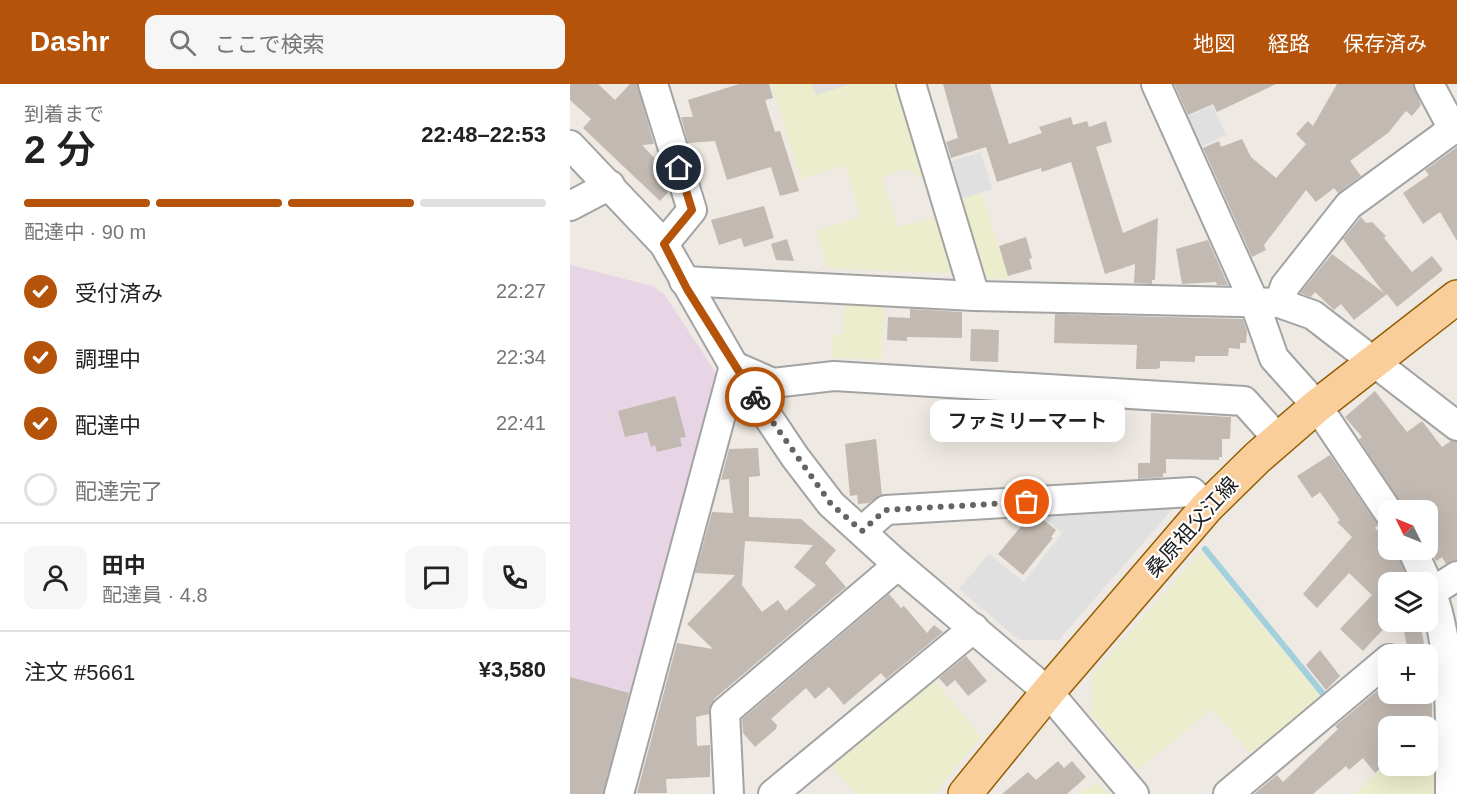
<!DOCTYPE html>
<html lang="ja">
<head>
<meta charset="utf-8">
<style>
  body { margin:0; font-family:Helvetica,"Noto Sans JP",sans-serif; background:#f6f6f6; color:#222; height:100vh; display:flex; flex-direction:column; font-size:22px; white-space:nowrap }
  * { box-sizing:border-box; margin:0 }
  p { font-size:20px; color:#767676 }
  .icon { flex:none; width:33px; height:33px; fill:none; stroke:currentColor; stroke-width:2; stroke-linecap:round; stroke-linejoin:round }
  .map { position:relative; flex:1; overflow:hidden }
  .panel { display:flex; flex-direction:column; background:#fff; width:570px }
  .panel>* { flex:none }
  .needle { width:39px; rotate:313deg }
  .tools { position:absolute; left:808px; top:416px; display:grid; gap:12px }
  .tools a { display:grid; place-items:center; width:60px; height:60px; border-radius:12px; background:#fff; box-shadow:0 6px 24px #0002; font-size:30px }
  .pin { position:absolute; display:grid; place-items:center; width:51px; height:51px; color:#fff; margin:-26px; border:3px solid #fff; border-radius:50%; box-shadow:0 2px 6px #0007 }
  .courier { position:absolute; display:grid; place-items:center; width:60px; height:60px; margin:-30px; border:4px solid #b45309; border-radius:50%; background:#fff; color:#222; box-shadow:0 2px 8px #0007 }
  .bubble { position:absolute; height:42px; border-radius:12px; background:#fff; box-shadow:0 6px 24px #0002; font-size:20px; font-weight:600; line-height:42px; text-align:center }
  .overview em { font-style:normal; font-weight:600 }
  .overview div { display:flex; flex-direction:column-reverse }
  .overview { display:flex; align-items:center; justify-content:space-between; height:102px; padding:0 24px }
  h1 { font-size:39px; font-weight:600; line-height:45px }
  .bar { display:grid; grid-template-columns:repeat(4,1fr); gap:9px 6px; align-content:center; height:72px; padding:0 24px }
  .bar i { height:8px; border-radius:4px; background:#e0e0e0 }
  .bar .on { background:#b45309 }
  .bar p { grid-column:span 4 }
  .line { display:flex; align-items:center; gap:15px; padding:0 24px; border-top:2px solid #e0e0e0 }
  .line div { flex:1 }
  .round { display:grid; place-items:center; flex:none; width:63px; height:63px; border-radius:12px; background:#f6f6f6 }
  ol { padding:0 24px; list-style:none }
  li { display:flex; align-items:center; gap:18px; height:66px }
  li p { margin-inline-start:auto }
  li .icon { padding:6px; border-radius:50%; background:#b45309; color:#fff; stroke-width:4 }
  li:last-child { color:#767676 }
  li i { width:33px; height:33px; border:3px solid #e0e0e0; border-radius:50% }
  header { display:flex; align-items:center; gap:36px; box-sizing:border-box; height:84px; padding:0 30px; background:#b45309; color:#fff }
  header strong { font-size:28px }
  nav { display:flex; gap:33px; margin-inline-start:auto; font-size:21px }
  .search { width:420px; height:54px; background:#f6f6f6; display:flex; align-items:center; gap:15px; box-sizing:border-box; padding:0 21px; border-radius:12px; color:#767676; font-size:22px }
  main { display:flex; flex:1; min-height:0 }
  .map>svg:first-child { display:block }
  .industrial { fill:#e7d4e4 }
  .farmland { fill:#ebedcd }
  .parking { fill:#e0e0e0 }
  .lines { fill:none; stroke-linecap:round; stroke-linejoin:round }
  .stream { stroke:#a2d0db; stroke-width:6 }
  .building { fill:#c2b9b2; fill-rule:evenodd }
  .minor-casing { stroke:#a3a3a3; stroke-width:32 }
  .major-casing { stroke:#935e02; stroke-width:36 }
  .minor { stroke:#fff; stroke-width:28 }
  .major { stroke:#face9a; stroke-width:33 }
  .done { stroke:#666461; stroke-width:6; stroke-dasharray:0 10.8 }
  .route { stroke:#b45309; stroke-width:8 }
  .labels { text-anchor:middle; stroke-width:4.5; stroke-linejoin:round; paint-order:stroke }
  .street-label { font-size:21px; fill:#1c1c1c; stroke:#fff }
</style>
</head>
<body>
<header>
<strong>Dashr</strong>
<div class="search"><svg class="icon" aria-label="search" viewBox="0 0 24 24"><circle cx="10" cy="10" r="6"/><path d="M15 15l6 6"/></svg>ここで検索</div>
<nav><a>地図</a><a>経路</a><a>保存済み</a></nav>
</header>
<main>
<section class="panel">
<div class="overview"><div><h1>2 分</h1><p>到着まで</p></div><em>22:48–22:53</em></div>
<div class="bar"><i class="on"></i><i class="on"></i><i class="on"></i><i></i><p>配達中 · 90 m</p></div>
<ol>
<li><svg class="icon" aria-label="check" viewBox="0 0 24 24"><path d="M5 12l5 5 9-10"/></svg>受付済み<p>22:27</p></li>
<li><svg class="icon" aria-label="check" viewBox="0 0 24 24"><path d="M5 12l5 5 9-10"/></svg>調理中<p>22:34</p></li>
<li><svg class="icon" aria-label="check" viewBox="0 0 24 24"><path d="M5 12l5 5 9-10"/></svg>配達中<p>22:41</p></li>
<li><i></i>配達完了</li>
</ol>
<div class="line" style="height:108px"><a class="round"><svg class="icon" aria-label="person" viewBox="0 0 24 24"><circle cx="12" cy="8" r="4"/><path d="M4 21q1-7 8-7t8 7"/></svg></a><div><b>田中</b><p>配達員 · 4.8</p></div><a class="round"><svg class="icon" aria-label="chat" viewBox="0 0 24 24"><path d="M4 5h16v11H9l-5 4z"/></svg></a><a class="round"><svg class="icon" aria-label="phone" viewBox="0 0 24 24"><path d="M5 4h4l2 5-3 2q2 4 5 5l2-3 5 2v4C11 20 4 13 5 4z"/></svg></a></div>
<div class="line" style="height:78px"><div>注文 #5661</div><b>¥3,580</b></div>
</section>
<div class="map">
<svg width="887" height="710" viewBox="0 0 887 710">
  <rect width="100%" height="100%" fill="#eee9e2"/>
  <path class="industrial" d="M0,181L82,202L94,210L146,289L136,326L140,328L38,710H0Z"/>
  <g class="farmland">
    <path d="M201,0H242L246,11L280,0H332L360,90L350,93L336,85L312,93L328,143L373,131L387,190L258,184L246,147L291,133L275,81L231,95Z"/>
    <path d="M411,108L439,195L415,194L413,189H404L382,118Z"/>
    <path d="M275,214L314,215L312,275L262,274L263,250H274Z"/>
    <path d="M631,467L757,621L688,678L642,625L568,686L521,631L522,592Z"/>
    <path d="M357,587L411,653L364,710H286L254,673Z"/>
    <path d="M819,679L827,681L828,685L870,686L869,710H784Z"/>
    <path d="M528,699L537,710H508Z"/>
  </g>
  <g class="parking">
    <path d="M242,0H280L246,11Z"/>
    <path d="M642,21L656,51L624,66L610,36Z"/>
    <path d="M411,68L422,105L382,118L370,81Z"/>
    <path d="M612,414L489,556H449L389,505L419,470L454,498L492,449L463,425Z"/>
  </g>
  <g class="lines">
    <path class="stream" d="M635,465L758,616"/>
  </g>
  <g class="building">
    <path d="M0,0H28L45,16L60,0H67L84,60L72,61L90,80L99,107L90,117L13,44L21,35L0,16Z"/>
    <path d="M169,0H199L203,14L195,16L205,48L210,47L229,107L210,112L201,83L157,96L145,57L118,59L111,33H123L118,16Z"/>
    <path d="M373,0H420L439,60L472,49L469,43L501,33L503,41L517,37L519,43L536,37L542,58L526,63L553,149L588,134L585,196H582V200L564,199L565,180L535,190L501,78L472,88L471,84L427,98L416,63L381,74L376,58L388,54Z"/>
    <path d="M604,0H706L647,28L643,20L618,31Z"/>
    <path d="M767,0H843L851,21L842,32L836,27L818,49L780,77L791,92L768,109L764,104L746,118L736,106L694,161L696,166L682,173L633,64L649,57L651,63L672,55L681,73L706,94L736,60L726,50L738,37L743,42Z"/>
    <path d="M887,63V157L870,128L853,140L833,109L859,91L855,86Z"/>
    <path d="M194,122L204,154L174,163L171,154L149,161L141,136Z"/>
    <path d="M791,133L796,139L802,138L816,152L814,154L842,188L862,172L873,186L827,223L817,210L784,236L771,220L764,226L745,208L741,213L730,209L762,170L814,209L773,155Z"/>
    <path d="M456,153L462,174L459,175L462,185L438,192L429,162Z"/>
    <path d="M217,155L224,177L206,176L201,160Z"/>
    <path d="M638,156L658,201H647L646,198L612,200L606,165Z"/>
    <path d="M340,225L392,228V254L337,253V257L317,256L318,233L340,234Z"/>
    <path d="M485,230L673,235L677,247L676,259H670V265L659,264L658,272H625V278L590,277V284L586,285H566L567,261L484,259Z"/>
    <path d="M401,245L429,246L428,278L400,277Z"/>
    <path d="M805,307L837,348L852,337L872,363L881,357L887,358V476L876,480L872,473L866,477L858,460V426H835L789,355L792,353L775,333Z"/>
    <path d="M105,312L116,353L110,354L112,362L87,368L85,361L81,363L77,348L55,353L48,327Z"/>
    <path d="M581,329L661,333L660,355H652V373H649V376L596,375V389H593V393L568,395V379H580Z"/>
    <path d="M306,355L312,411L299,419L288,420L287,411L280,412L275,360Z"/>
    <path d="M188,364L190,392L179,393V433L231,435L266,466L255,479L276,503L144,615L139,630L126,633L127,662L140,661V693L96,695L97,709H67L107,559L143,565L117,540L165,491L125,489L142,428L163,429L159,395L151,396L159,365ZM175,457L243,461L224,483L246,501L216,527L208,516L192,528L172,501Z"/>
    <path d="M760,371L808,441L805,444L819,458V465H826L839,498H819V539L793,567L770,545L802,511L779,489L747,524L733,510L782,453L767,438L770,436L750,408L742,414L727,392Z"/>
    <path d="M470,433L486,446L481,453L483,454L453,491L428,470L458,434Z"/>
    <path d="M319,510L331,524L334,522L357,549L364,541L373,548L316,595L311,589L274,621L259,603L245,615L236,604L201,635L207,641L206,645L185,663L173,649L172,635Z"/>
    <path d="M832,537H850L855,566L838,567Z"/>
    <path d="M750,566L770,592L756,606L736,581Z"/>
    <path d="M396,572L417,597L398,612L385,596L377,603L369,594Z"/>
    <path d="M0,593L59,609L33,710H0Z"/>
    <path d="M819,597V609H862V642H819V677L805,689L793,674L779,686L776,682L743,710H684L707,691L713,698L768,645L765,642Z"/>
    <path d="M488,677L494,684L502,677L516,693L497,710H432L458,688L466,696Z"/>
  </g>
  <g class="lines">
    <g class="minor-casing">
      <g id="minor">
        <path d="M83,0L122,126L94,160"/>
        <path d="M341,0L405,212"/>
        <path d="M586,0L685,220L704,274L747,322L819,429"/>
        <path d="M0,61L94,160L164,282L225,373L261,420L328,481L478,608L564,710"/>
        <path d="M0,122L40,101"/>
        <path d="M114,197L405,212L709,219L743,231L887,342"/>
        <path d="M709,219L715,202L779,121L883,45L859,0"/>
        <path d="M164,282L203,299L264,292L674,317L708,355"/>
        <path d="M292,447L316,426L622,408L637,423"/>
        <path d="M842,465L857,498"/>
        <path d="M858,500C884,557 880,647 880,710"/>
        <path d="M862,508L887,492"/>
        <path d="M49,710L164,282"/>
        <path d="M159,710L155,628L328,481"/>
        <path d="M203,710L404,544"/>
        <path d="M658,710L819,575"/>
      </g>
    </g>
    <g class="major-casing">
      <path id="major" d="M395,710L478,608L637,423L688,373L747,322L887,213"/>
    </g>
    <use href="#minor" class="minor"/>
    <use href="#major" class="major"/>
  </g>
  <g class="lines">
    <path class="done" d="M185,313L261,420L292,447L315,426L457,418"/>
    <path class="route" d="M109,84L122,126L94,160L117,205L185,313"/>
  </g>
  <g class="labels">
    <g class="street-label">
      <text transform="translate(622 443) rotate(-48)" y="7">桑原祖父江線</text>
    </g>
  </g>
</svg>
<div class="tools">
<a><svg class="needle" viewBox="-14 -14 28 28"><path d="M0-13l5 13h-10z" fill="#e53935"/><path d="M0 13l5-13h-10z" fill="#767676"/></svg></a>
<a><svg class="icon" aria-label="layers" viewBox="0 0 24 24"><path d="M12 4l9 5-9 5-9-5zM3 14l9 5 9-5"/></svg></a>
<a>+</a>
<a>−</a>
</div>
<div class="pin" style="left:457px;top:418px;background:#ea580c"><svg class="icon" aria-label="bag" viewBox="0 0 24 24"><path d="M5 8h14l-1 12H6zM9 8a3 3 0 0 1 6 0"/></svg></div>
<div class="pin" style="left:109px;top:84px;background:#1f2937"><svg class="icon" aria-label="home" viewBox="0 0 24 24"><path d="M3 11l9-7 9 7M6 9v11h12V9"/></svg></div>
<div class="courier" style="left:185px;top:313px"><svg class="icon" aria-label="bike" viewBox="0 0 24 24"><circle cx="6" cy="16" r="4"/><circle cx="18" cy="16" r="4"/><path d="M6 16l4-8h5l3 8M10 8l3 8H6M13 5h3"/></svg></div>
<div class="bubble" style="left:360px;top:316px;width:195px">ファミリーマート</div>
</div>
</main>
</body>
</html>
